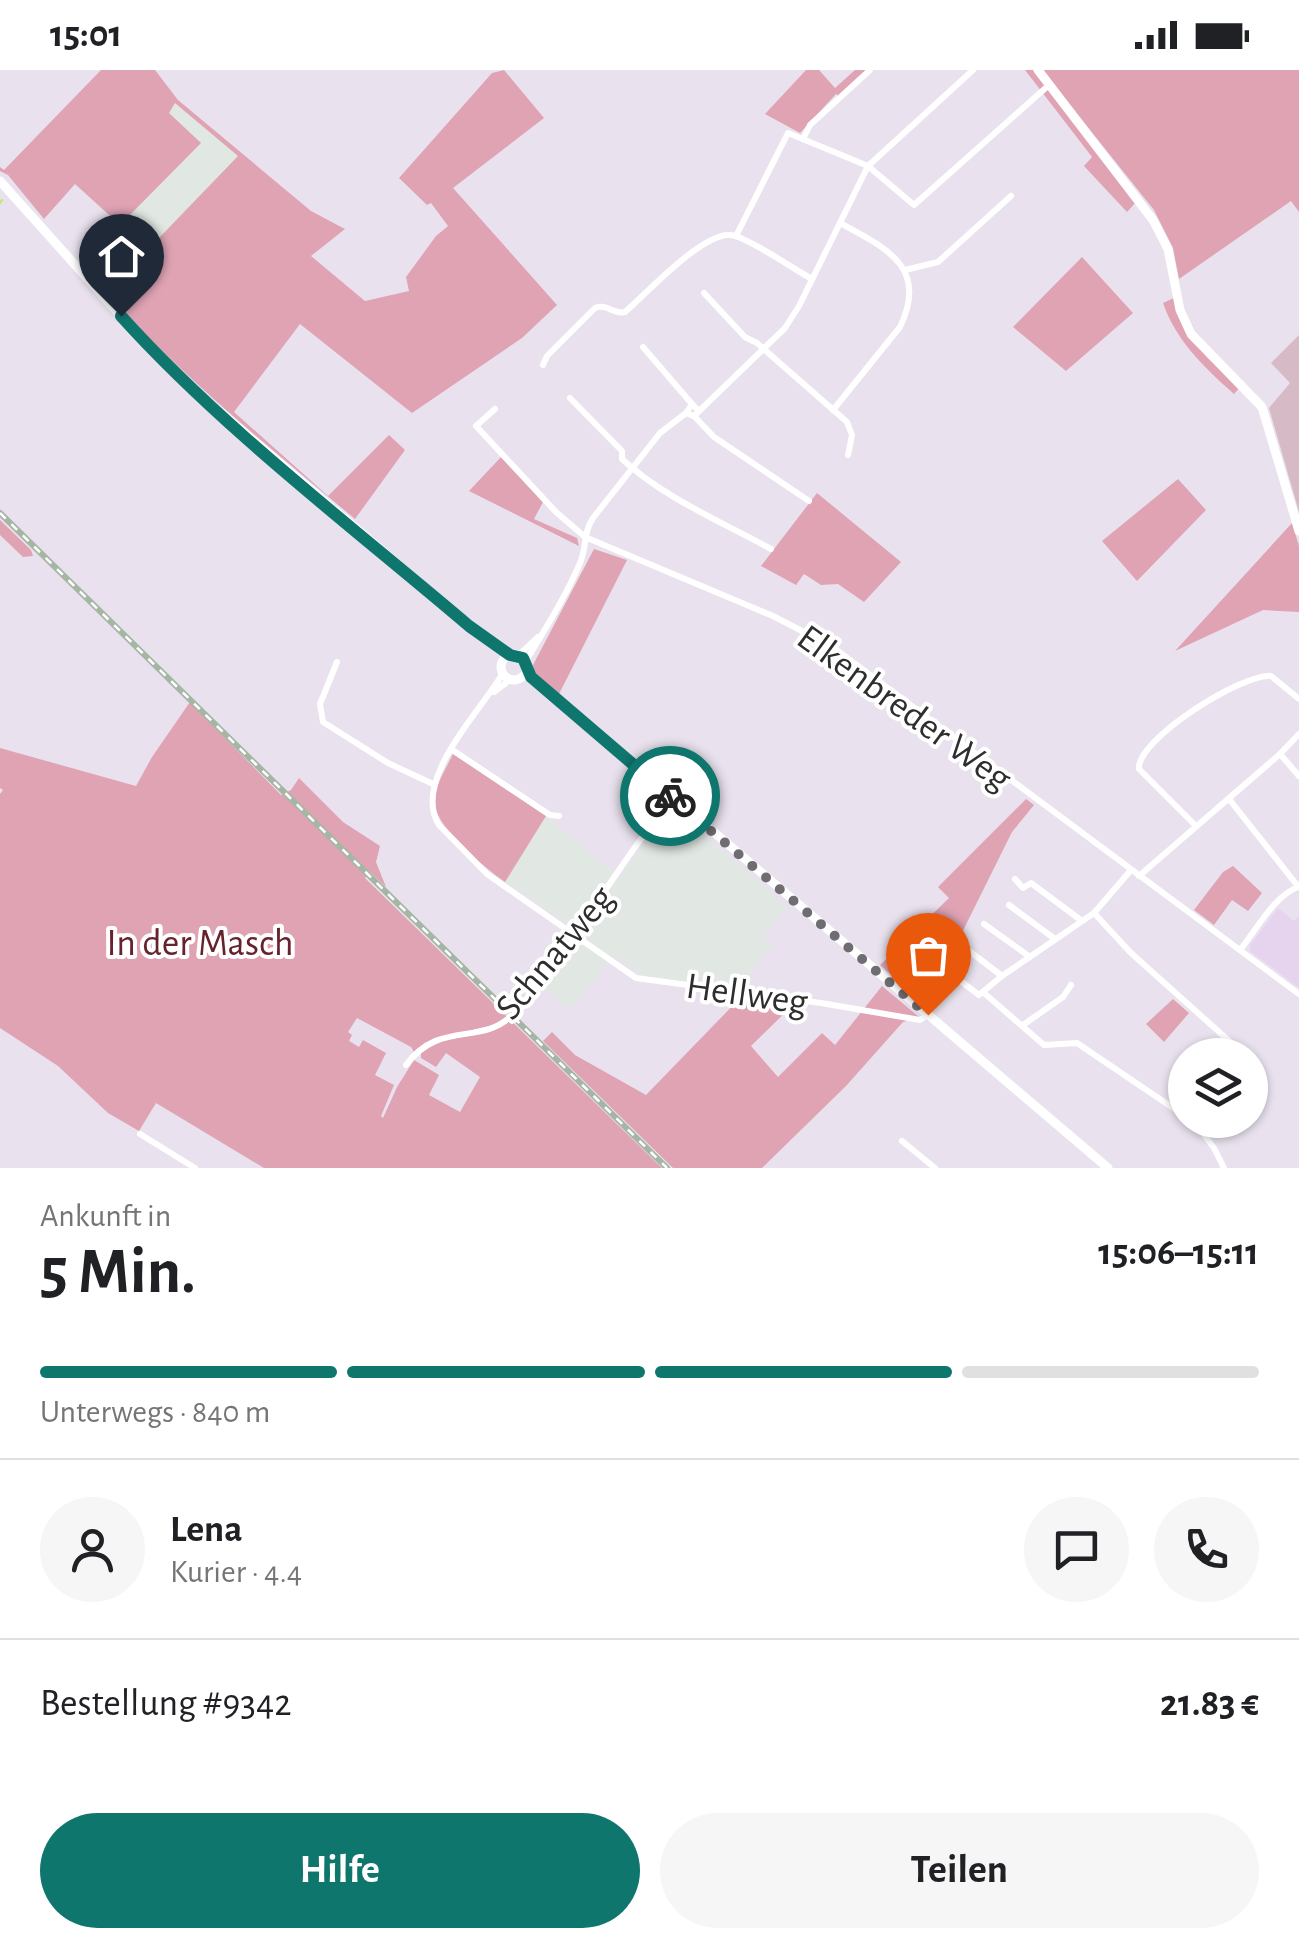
<!DOCTYPE html>
<html lang="de">
<head>
<meta charset="utf-8">
<style>
  body { margin:0; font-family:"Alegreya Sans",sans-serif; background:#f6f6f6; color:#202124; height:100vh; display:flex; flex-direction:column; font-size:38px; white-space:nowrap }
  * { box-sizing:border-box; margin:0 }
  p { font-size:32px; color:#757577 }
  .icon { flex:none; width:55px; height:55px; fill:none; stroke:currentColor; stroke-width:2; stroke-linecap:round; stroke-linejoin:round }
  .map { position:relative; height:1098px; overflow:hidden }
  .panel { display:flex; flex-direction:column; background:#fff; flex:1 }
  .panel>* { flex:none }
  .tools { position:absolute; left:1168px; top:968px; display:grid; gap:20px }
  .tools a { display:grid; place-items:center; width:100px; height:100px; border-radius:50%; background:#fff; box-shadow:0 2px 8px #0004; font-size:50px }
  .pin { position:absolute; display:grid; place-items:center; width:85px; height:85px; color:#fff; margin:-102px -42px; border-radius:50% 50% 50% 0; rotate:-45deg; box-shadow:0 0 10px #0007 }
  .pin .icon { rotate:45deg }
  .courier { position:absolute; display:grid; place-items:center; width:100px; height:100px; margin:-50px; border:8px solid #0f766e; border-radius:50%; background:#fff; color:#222; box-shadow:0 2px 12px #0007 }
  .head em { font-style:normal; font-weight:600 }
  .head div { display:flex; flex-direction:column-reverse }
  .head { display:flex; align-items:center; justify-content:space-between; height:170px; padding:0 40px }
  h1 { font-size:65px; font-weight:600; line-height:75px }
  .bar { display:grid; grid-template-columns:repeat(4,1fr); gap:15px 10px; align-content:center; height:120px; padding:0 40px }
  .bar i { height:12px; border-radius:8px; background:#e0e0e0 }
  .bar .selected { background:#0f766e }
  .bar p { grid-column:span 4 }
  .line { display:flex; align-items:center; gap:25px; padding:0 40px; border-top:2px solid #e0e0e0 }
  .line div { flex:1 }
  .round { display:grid; place-items:center; flex:none; width:105px; height:105px; border-radius:52px; background:#f6f6f6 }
  .button { display:flex; gap:20px; margin-top:auto; padding:20px 40px }
  .button a { flex:1; height:115px; border-radius:60px; background:#0f766e; color:#fff; font-size:40px; font-weight:600; line-height:115px; text-align:center }
  .button a+a { background:#f6f6f6; color:#202124 }
  .status { display:flex; justify-content:space-between; align-items:center; height:70px; padding:0 50px; background:#fff; direction:ltr }
  .status svg { height:28px; fill:currentColor }
  .map>svg:first-child { display:block }
  .industrial { fill:#e1e7e3 }
  .education { fill:#e6d3ed }
  .green { fill:#dfa3b4; fill-rule:evenodd }
  .cemetery { fill:#d6bac6 }
  .lines { fill:none; stroke-linecap:round; stroke-linejoin:round }
  .stream { stroke:#c5e67e; stroke-width:2.5 }
  .street { stroke:#fff; stroke-width:6 }
  .secondary { stroke:#fff; stroke-width:9 }
  .rail-casing { stroke:#a6b6a4; stroke-width:6 }
  .rail { stroke:#fff; stroke-width:2.5; stroke-dasharray:8; stroke-linecap:butt }
  .done { stroke:#6f6d71; stroke-width:10; stroke-dasharray:0 18 }
  .route { stroke:#0f766e; stroke-width:12 }
  .labels { text-anchor:middle; stroke-width:8; stroke-linejoin:round; paint-order:stroke }
  .street-label { font-size:38px; fill:#2e2e2e; stroke:#fff }
  .park-label { font-size:38px; fill:#67222c; stroke:#fff }
</style>
</head>
<body>
<div class="status"><b>15:01</b><svg viewBox="0 0 49 12"><path d="M0 12V9h3v3zM5 12V6h3v6zM10 12V3h3v9zM15 12V0h3v12zM26 1h20v11H26zM47 4h2v5h-2z"/></svg></div>
<div class="map">
<svg width="1299" height="1098" viewBox="0 0 1299 1098">
  <rect width="100%" height="100%" fill="#e9e2ee"/>
  <g class="industrial">
    <path d="M175,33L239,86L109,220L83,192L201,74L168,43Z"/>
    <path d="M670,737L788,836L763,866L773,875L734,920L641,904L614,886L570,940L540,915L584,863L505,812L546,746L620,807Z"/>
  </g>
  <path class="education" d="M1278,838L1294,851L1299,846V918L1250,881V875Z"/>
  <g class="green">
    <path d="M101,0H155L178,30L311,141L345,159L311,186L365,231L409,221L406,207L436,166L448,156L431,133L427,135L399,108L492,3L504,0L544,48L453,118L557,235L522,268L412,343L300,254L234,342L328,426L389,365L405,380L355,449C269,377 182,307 106,223L238,86L175,33L169,43L201,73L120,155L75,114L44,149L8,105L0,101V97L4,100Z"/>
    <path d="M806,0H819L835,18L855,0H867L839,26L836,24L800,63L765,44Z"/>
    <path d="M1025,0H1033L1136,132L1127,142L1084,96L1092,87Z"/>
    <path d="M1042,0H1299V142L1291,131L1179,209L1173,178L1154,140Z"/>
    <path d="M1082,187L1133,243L1066,301L1013,257Z"/>
    <path d="M1176,227L1189,265L1207,287L1241,316L1234,324C1205,298 1176,271 1163,233Z"/>
    <path d="M501,387L543,432L534,449L577,468L579,476L469,421Z"/>
    <path d="M1178,409L1206,440L1137,511L1102,471Z"/>
    <path d="M817,423L901,492L864,532L838,514L821,515L804,504L796,515L761,496Z"/>
    <path d="M0,450L31,480L33,486L23,487L0,465Z"/>
    <path d="M1292,453L1299,476V542L1263,540L1175,581Z"/>
    <path d="M594,479L627,490L559,624L534,602L533,595Z"/>
    <path d="M190,632L281,725L291,720L299,708L343,752L380,776L376,792L386,817L370,802L365,808L662,1098H264L156,1033L139,1061L108,1043L58,996L0,958V724L3,720L0,718V678L136,716L152,687ZM357,948L411,977L414,982L436,968L491,956L494,960L437,972L421,983V988L436,997L446,983L480,1007L460,1042L429,1025L439,1005L414,990L397,1017L383,1048L381,1046L394,1015L375,1005L386,983L363,970L359,977L349,971L352,965L348,962Z"/>
    <path d="M453,684L546,746L505,812C485,798 439,760 435,736C432,719 446,699 453,684Z"/>
    <path d="M1026,729L1034,735L1012,762L926,935L880,895L949,828L938,817Z"/>
    <path d="M1233,796L1262,823L1248,841L1232,830L1214,855L1194,840L1223,802Z"/>
    <path d="M882,916L919,947L903,952L846,1016L762,1098H673L543,971L552,962L575,985L646,1025L743,925L796,932L751,976L778,1007L822,963L835,975Z"/>
    <path d="M1173,929L1189,943L1164,972L1146,954Z"/>
  </g>
  <path class="cemetery" d="M1299,265V442L1269,338L1290,313L1271,293Z"/>
  <g class="lines">
    <path class="stream" d="M0,133L2,130"/>
    <g class="street">
      <path d="M803,69L810,55L870,0"/>
      <path d="M736,166L788,63L868,96L914,135L1049,15"/>
      <path d="M905,200L938,192L1011,126"/>
      <path d="M704,223L745,267L757,273L847,352L852,365L848,385"/>
      <path d="M643,277L692,334"/>
      <path d="M543,295L547,286L595,238C607,233 614,245 625,242C647,223 702,163 730,165C746,166 795,200 812,209"/>
      <path d="M570,328L622,381V389C664,428 720,451 771,479"/>
      <path d="M495,339L476,356L556,442L585,467L773,546L831,576L1299,924"/>
      <path d="M833,340L900,257C929,197 886,178 840,153"/>
      <path d="M686,343L694,346L785,258L799,236L868,96L973,0"/>
      <path d="M694,346L714,367L809,431"/>
      <path d="M519,585L538,567"/>
      <path d="M526,591C545,559 565,528 580,493C587,477 583,463 593,448L660,363L686,343L692,334L699,341"/>
      <path d="M337,592L320,634L323,652L388,693L433,714"/>
      <path d="M503,603C481,641 411,710 439,755L487,804L636,908L821,933L920,950L928,945"/>
      <path d="M494,622L511,609"/>
      <path d="M451,679L550,745L559,746"/>
      <path d="M1280,684L1299,706"/>
      <path d="M1229,729L1297,815"/>
      <path d="M1196,756L1139,699C1136,670 1242,603 1271,606L1299,629"/>
      <path d="M1139,806L1280,684L1299,664"/>
      <path d="M1015,809L1023,818L1031,813L1082,851"/>
      <path d="M1009,835L1055,869"/>
      <path d="M1094,843L1131,883L1237,978L1234,985"/>
      <path d="M984,854L1030,887"/>
      <path d="M964,877L1002,906"/>
      <path d="M1240,880C1257,859 1274,826 1298,817"/>
      <path d="M954,906L979,925L1002,906L1094,843L1131,800"/>
      <path d="M984,923L1044,975L1077,973L1185,1046"/>
      <path d="M1023,955L1063,927L1071,915"/>
      <path d="M406,995C440,949 482,977 513,944C575,879 614,796 673,729"/>
      <path d="M1250,1024L1258,1036"/>
      <path d="M1198,1050L1196,1054L1214,1078L1224,1098"/>
      <path d="M140,1064L195,1098"/>
      <path d="M902,1071L935,1098"/>
    </g>
    <g class="secondary">
      <path d="M1038,0L1153,150L1168,179L1180,240L1191,264L1262,337L1299,461"/>
      <path d="M0,111L137,264L191,317L469,555L510,585"/>
      <circle cx="514" cy="597" r="13"/>
      <path d="M526,602L1108,1098"/>
    </g>
    <g class="rail-casing">
      <path id="rail" d="M0,443L667,1098"/>
    </g>
    <use href="#rail" class="rail"/>
  </g>
  <g class="lines">
    <path class="done" d="M670,726L928,945"/>
    <path class="route" d="M121,246C222,358 354,458 469,556L510,585L523,588L531,607L670,726"/>
  </g>
  <g class="labels">
    <g class="street-label">
      <text transform="translate(905 637) rotate(36)" y="13">Elkenbreder Weg</text>
      <text transform="translate(554 882) rotate(-50)" y="13">Schnatweg</text>
      <text transform="translate(747 923) rotate(8)" y="13">Hellweg</text>
    </g>
    <g class="park-label">
      <text x="200" y="885">In der Masch</text>
    </g>
  </g>
</svg>
<div class="tools">
<a><svg class="icon" aria-label="layers" viewBox="0 0 24 24"><path d="M12 4l9 5-9 5-9-5zM3 14l9 5 9-5"/></svg></a>
</div>
<div class="pin" style="left:928px;top:945px;background:#ea580c"><svg class="icon" aria-label="bag" viewBox="0 0 24 24"><path d="M5 8h14l-1 12H6zM9 8a3 3 0 0 1 6 0"/></svg></div>
<div class="pin" style="left:121px;top:246px;background:#1f2937"><svg class="icon" aria-label="home" viewBox="0 0 24 24"><path d="M3 11l9-7 9 7M6 9v11h12V9"/></svg></div>
<div class="courier" style="left:670px;top:726px"><svg class="icon" aria-label="bike" viewBox="0 0 24 24"><circle cx="6" cy="16" r="4"/><circle cx="18" cy="16" r="4"/><path d="M6 16l4-8h5l3 8M10 8l3 8H6M13 5h3"/></svg></div>
</div>
<section class="panel">
<div class="head"><div><h1>5 Min.</h1><p>Ankunft in</p></div><em>15:06–15:11</em></div>
<div class="bar"><i class="selected"></i><i class="selected"></i><i class="selected"></i><i></i><p>Unterwegs · 840 m</p></div>
<div class="line" style="height:180px"><a class="round"><svg class="icon" aria-label="person" viewBox="0 0 24 24"><circle cx="12" cy="8" r="4"/><path d="M4 21q1-7 8-7t8 7"/></svg></a><div><b>Lena</b><p>Kurier · 4.4</p></div><a class="round"><svg class="icon" aria-label="chat" viewBox="0 0 24 24"><path d="M4 5h16v11H9l-5 4z"/></svg></a><a class="round"><svg class="icon" aria-label="phone" viewBox="0 0 24 24"><path d="M5 4h4l2 5-3 2q2 4 5 5l2-3 5 2v4C11 20 4 13 5 4z"/></svg></a></div>
<div class="line" style="height:130px"><div>Bestellung #9342</div><b>21.83 €</b></div>
<div class="button"><a>Hilfe</a><a>Teilen</a></div>
</section>
</body>
</html>
